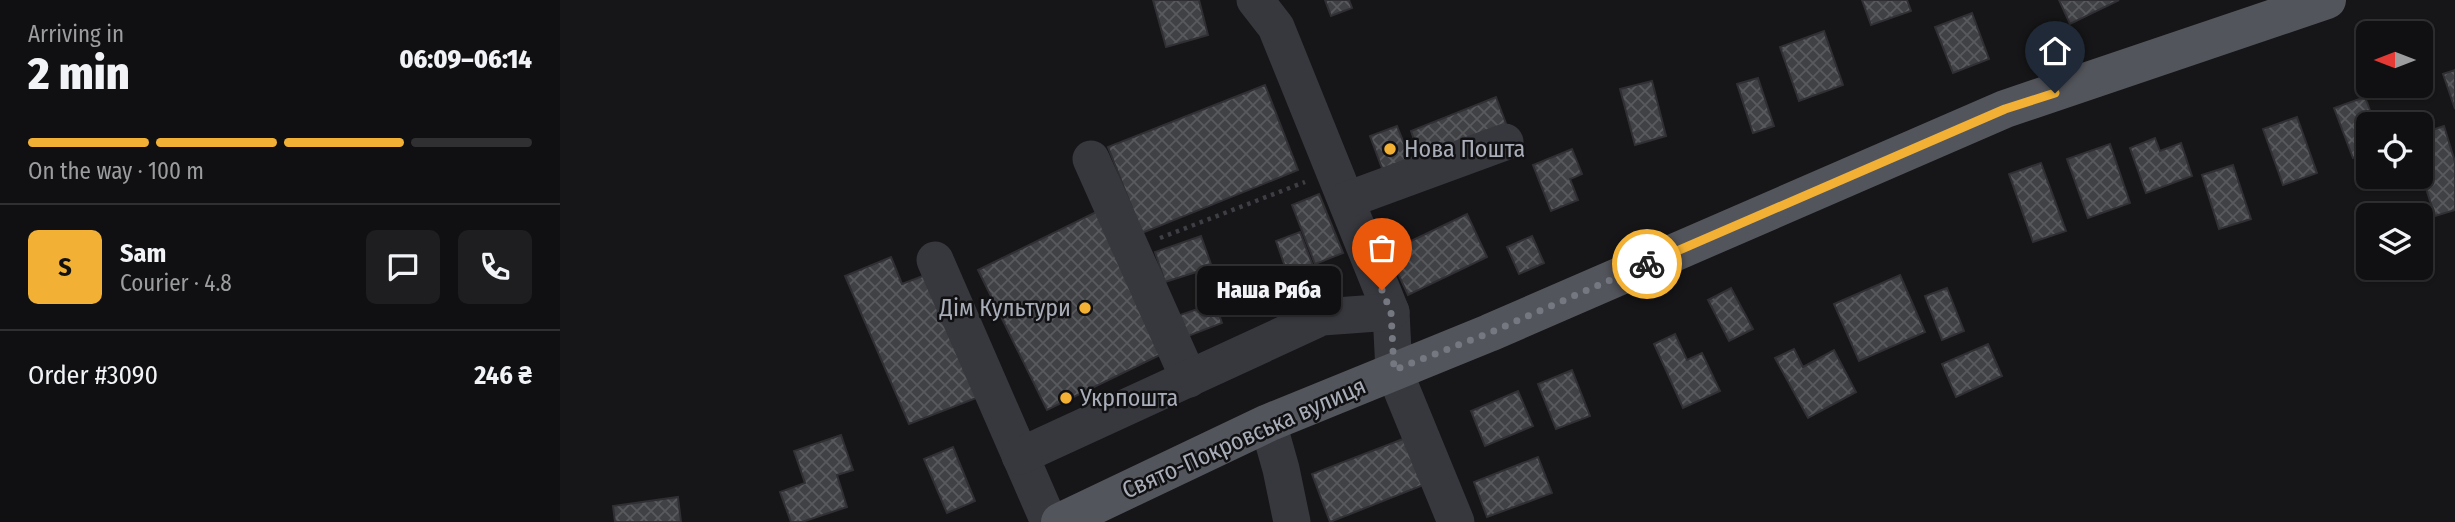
<!DOCTYPE html>
<html lang="en">
<head>
<meta charset="utf-8">
<style>
  body { margin:0; font-family:"Fira Sans Condensed",sans-serif; background:#1e1e20; color:#f1f3f6; height:100vh; display:flex; flex-direction:column; font-size:26px; white-space:nowrap }
  * { box-sizing:border-box; margin:0 }
  p { font-size:23px; color:#9c9d9f }
  .icon { flex:none; width:38px; height:38px; fill:none; stroke:currentColor; stroke-width:2; stroke-linecap:round; stroke-linejoin:round }
  .map { position:relative; flex:1; overflow:hidden }
  .side { display:flex; flex-direction:column; background:#101012; width:560px }
  .side>* { flex:none }
  .needle { width:46px; rotate:270deg }
  .fabs { position:absolute; left:1796px; top:21px; display:grid; gap:14px }
  .fabs a { display:grid; place-items:center; width:77px; height:77px; border-radius:10px; background:#101012; box-shadow:0 2px 5px #0004,0 0 0 2px #303032; font-size:35px }
  .pin { position:absolute; display:grid; place-items:center; width:60px; height:60px; color:#fff; margin:-72px -30px; border-radius:50% 50% 50% 0; rotate:-45deg; box-shadow:0 0 7px #0007 }
  .pin .icon { rotate:45deg }
  .courier { position:absolute; display:grid; place-items:center; width:70px; height:70px; margin:-35px; border:5px solid #f2b134; border-radius:50%; background:#fff; color:#222; box-shadow:0 2px 9px #0007 }
  .bubble { position:absolute; height:49px; border-radius:10px; background:#101012; box-shadow:0 2px 5px #0004,0 0 0 2px #303032; font-size:23px; font-weight:800; line-height:49px; text-align:center }
  .overview em { font-style:normal; font-weight:800 }
  .overview div { display:flex; flex-direction:column-reverse }
  .overview { display:flex; align-items:center; justify-content:space-between; height:119px; padding:0 28px }
  h1 { font-size:46px; font-weight:800; line-height:52px }
  .bar { display:grid; grid-template-columns:repeat(4,1fr); gap:10px 7px; align-content:center; height:84px; padding:0 28px }
  .bar i { height:9px; border-radius:5px; background:#303032 }
  .bar .selected { background:#f2b134 }
  .bar p { grid-column:span 4 }
  .line { display:flex; align-items:center; gap:18px; padding:0 28px; border-top:2px solid #303032 }
  .line div { flex:1 }
  .round { display:grid; place-items:center; flex:none; width:74px; height:74px; border-radius:10px; background:#1e1e20 }
  main { display:flex; flex:1; min-height:0 }
  .map>svg:first-child { display:block }
  .building { fill:url(#building-cross-hatch); stroke:#303034; stroke-width:2 }
  .lines { fill:none; stroke-linecap:round; stroke-linejoin:round }
  .path { stroke:#3d3f44; stroke-width:4.5; stroke-dasharray:3.5 5; stroke-linecap:butt }
  .minor { stroke:#37383d; stroke-width:37 }
  .major { stroke:#53555c; stroke-width:38 }
  .done { stroke:#757880; stroke-width:7; stroke-dasharray:0 12.6 }
  .route { stroke:#f2b134; stroke-width:9 }
  .poi-dot { fill:#f2b134; stroke:#111113; stroke-width:2.5 }
  .labels { text-anchor:middle; stroke-width:5; stroke-linejoin:round; paint-order:stroke }
  .poi-label { font-size:24px; fill:#a8adb8; stroke:#111113; text-anchor:start }
  .street-label { font-size:24px; fill:#a8adb8; stroke:#111113 }
</style>
</head>
<body>
<main>
<section class="side">
<div class="overview"><div><h1>2 min</h1><p>Arriving in</p></div><em>06:09–06:14</em></div>
<div class="bar"><i class="selected"></i><i class="selected"></i><i class="selected"></i><i></i><p>On the way · 100 m</p></div>
<div class="line" style="height:126px"><b class="round" style="background:#f2b134;color:#111">S</b><div><b>Sam</b><p>Courier · 4.8</p></div><a class="round"><svg class="icon" aria-label="chat" viewBox="0 0 24 24"><path d="M4 5h16v11H9l-5 4z"/></svg></a><a class="round"><svg class="icon" aria-label="phone" viewBox="0 0 24 24"><path d="M5 4h4l2 5-3 2q2 4 5 5l2-3 5 2v4C11 20 4 13 5 4z"/></svg></a></div>
<div class="line" style="height:91px"><div>Order #3090</div><b>246 ₴</b></div>
</section>
<div class="map">
<svg width="1895" height="522" viewBox="0 0 1895 522">
  <defs>
    <pattern id="building-cross-hatch" width="8" height="8" patternUnits="userSpaceOnUse" patternTransform="scale(1.75)"><rect width="8" height="8" fill="#404145"/><path d="M0 0l8 8M0 8l8-8" fill="none" stroke="#595a5e"/></pattern>
  </defs>
  <rect width="100%" height="100%" fill="#161618"/>
  <g class="building">
    <path d="M593,0H639L648,35L606,47Z"/>
    <path d="M765,0H789L792,8L771,16Z"/>
    <path d="M1302,0H1347L1351,11L1311,25Z"/>
    <path d="M1499,0H1559L1510,24Z"/>
    <path d="M1412,13L1429,59L1393,73L1375,27Z"/>
    <path d="M1264,31L1283,85L1239,101L1220,47Z"/>
    <path d="M1895,70V109L1883,74Z"/>
    <path d="M1198,78L1214,126L1193,133L1177,84Z"/>
    <path d="M1092,81L1106,136L1075,145L1060,89Z"/>
    <path d="M705,85L738,170L582,233L548,147Z"/>
    <path d="M936,97L948,129L862,162L851,131Z"/>
    <path d="M1805,97L1815,124H1808V152L1793,158L1774,108Z"/>
    <path d="M1737,117L1757,173L1723,185L1703,129Z"/>
    <path d="M837,126L851,161L823,171L810,136Z"/>
    <path d="M1884,126L1895,162V210L1875,216L1860,170V134Z"/>
    <path d="M1595,138L1600,151L1621,143L1632,176L1586,193L1570,148Z"/>
    <path d="M1550,144L1570,203L1528,218L1507,159Z"/>
    <path d="M1012,149L1022,174L1010,179L1018,200L991,211L973,165Z"/>
    <path d="M1481,163L1506,231L1473,242L1449,174Z"/>
    <path d="M1673,165L1691,219L1659,229L1642,175Z"/>
    <path d="M759,194L783,253L755,264L732,205Z"/>
    <path d="M536,212L604,353L487,410L418,270Z"/>
    <path d="M907,214L927,257L848,295L828,252Z"/>
    <path d="M740,232L753,266L728,275L716,241Z"/>
    <path d="M641,236L652,267L605,282L595,252Z"/>
    <path d="M972,236L984,263L959,274L947,247Z"/>
    <path d="M331,257L342,284L368,274L419,397L349,424L285,276Z"/>
    <path d="M1340,275L1365,332L1299,361L1274,304Z"/>
    <path d="M1171,288L1193,329L1169,341L1148,300Z"/>
    <path d="M1387,288L1404,331L1382,340L1365,296Z"/>
    <path d="M655,303L662,323L628,336L620,315Z"/>
    <path d="M1115,334L1127,360L1142,353L1160,391L1123,408L1094,344Z"/>
    <path d="M1428,344L1442,376L1396,397L1382,364Z"/>
    <path d="M1234,349L1243,367L1274,350L1296,392L1248,418L1215,358Z"/>
    <path d="M1012,370L1030,416L996,429L978,384Z"/>
    <path d="M958,391L973,426L925,446L911,411Z"/>
    <path d="M281,435L293,470L277,475L287,507L242,522H231L220,492L245,483L234,451Z"/>
    <path d="M848,437L866,484L770,522L752,474Z"/>
    <path d="M393,447L415,501L387,513L364,459Z"/>
    <path d="M978,457L992,493L927,517L914,482Z"/>
    <path d="M118,497L121,522H55L53,506Z"/>
  </g>
  <g class="lines">
    <path class="path" d="M600,238L745,182"/>
    <g class="minor">
      <path d="M695,0L716,27L831,312L834,371L896,522"/>
      <path d="M531,159L629,379"/>
      <path d="M787,200L945,142"/>
      <path d="M375,260L489,522"/>
      <path d="M708,423L721,469L732,522"/>
      <path d="M460,456L762,317L831,312"/>
    </g>
    <path class="major" d="M500,522L708,423L929,333L1445,109L1767,0"/>
  </g>
  <g class="lines">
    <path class="done" d="M822,290L831,312L834,370L929,333L1087,264"/>
    <path class="route" d="M1087,264L1445,109L1495,93"/>
  </g>
  <g class="poi-dot">
    <circle cx="830" cy="149" r="7"/>
    <circle cx="525" cy="308" r="7"/>
    <circle cx="506" cy="398" r="7"/>
  </g>
  <g class="labels">
    <g class="poi-label">
      <text x="844" y="157">Нова Пошта</text>
      <text x="511" y="316" text-anchor="end">Дім Культури</text>
      <text x="520" y="406">Укрпошта</text>
    </g>
    <g class="street-label">
      <text transform="translate(684 438) rotate(-24)" y="8">Свято-Покровська вулиця</text>
    </g>
  </g>
</svg>
<div class="fabs">
<a><svg class="needle" viewBox="-14 -14 28 28"><path d="M0-13l5 13h-10z" fill="#e53935"/><path d="M0 13l5-13h-10z" fill="#9c9d9f"/></svg></a>
<a><svg class="icon" aria-label="locate" viewBox="0 0 24 24"><circle cx="12" cy="12" r="6"/><path d="M12 2v4M12 18v4M2 12h4M18 12h4"/></svg></a>
<a><svg class="icon" aria-label="layers" viewBox="0 0 24 24"><path d="M12 4l9 5-9 5-9-5zM3 14l9 5 9-5"/></svg></a>
</div>
<div class="pin" style="left:822px;top:290px;background:#ea580c"><svg class="icon" aria-label="bag" viewBox="0 0 24 24"><path d="M5 8h14l-1 12H6zM9 8a3 3 0 0 1 6 0"/></svg></div>
<div class="pin" style="left:1495px;top:93px;background:#1f2937"><svg class="icon" aria-label="home" viewBox="0 0 24 24"><path d="M3 11l9-7 9 7M6 9v11h12V9"/></svg></div>
<div class="courier" style="left:1087px;top:264px"><svg class="icon" aria-label="bike" viewBox="0 0 24 24"><circle cx="6" cy="16" r="4"/><circle cx="18" cy="16" r="4"/><path d="M6 16l4-8h5l3 8M10 8l3 8H6M13 5h3"/></svg></div>
<div class="bubble" style="left:637px;top:266px;width:144px">Наша Ряба</div>
</div>
</main>
</body>
</html>
